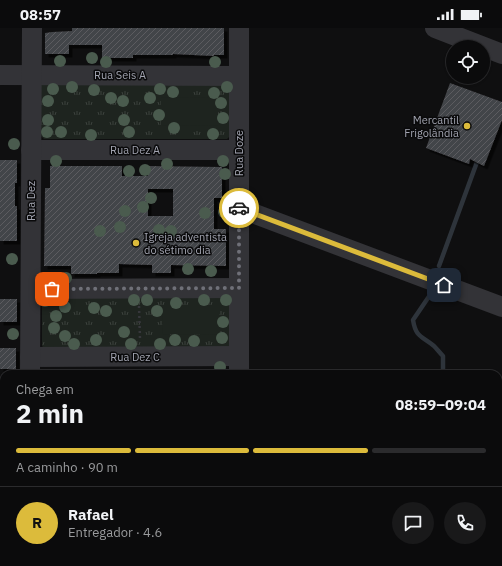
<!DOCTYPE html>
<html lang="pt">
<head>
<meta charset="utf-8">
<style>
  body { margin:0; font-family:"IBM Plex Sans",sans-serif; background:#19191a; color:#f1f3f6; height:100vh; display:flex; flex-direction:column; font-size:15px; white-space:nowrap }
  * { box-sizing:border-box; margin:0 }
  p { font-size:13px; color:#9a9b9d }
  .icon { flex:none; width:22px; height:22px; fill:none; stroke:currentColor; stroke-width:2; stroke-linecap:round; stroke-linejoin:round }
  .map { position:relative; flex:1; overflow:hidden }
  .panel { position:absolute; left:0px; top:342px; width:502px; height:196px; display:flex; flex-direction:column; background:#0b0b0c; border-radius:12px 12px 0 0; box-shadow:0 1px 3px #0004,0 0 0 1px #2b2b2d }
  .panel>* { flex:none }
  .fabs { position:absolute; left:446px; top:12px; display:grid; gap:8px }
  .fabs a { display:grid; place-items:center; width:44px; height:44px; border-radius:50%; background:#0b0b0c; box-shadow:0 1px 3px #0004,0 0 0 1px #2b2b2d; font-size:20px }
  .pin { position:absolute; display:grid; place-items:center; width:34px; height:34px; color:#fff; margin:-17px; border-radius:8px; box-shadow:0 2px 6px #0006 }
  .courier { position:absolute; display:grid; place-items:center; width:40px; height:40px; margin:-20px; border:3px solid #dcbb3b; border-radius:50%; background:#fff; color:#222; box-shadow:0 1px 5px #0007 }
  .headline em { font-style:normal; font-weight:700 }
  .headline div { display:flex; flex-direction:column-reverse }
  .headline { display:flex; align-items:center; justify-content:space-between; height:68px; padding:0 16px }
  h1 { font-size:26px; font-weight:700; line-height:30px }
  .bar { display:grid; grid-template-columns:repeat(4,1fr); gap:6px 4px; align-content:center; height:48px; padding:0 16px }
  .bar i { height:5px; border-radius:3px; background:#2b2b2d }
  .bar .selected { background:#dcbb3b }
  .bar p { grid-column:span 4 }
  .line { display:flex; align-items:center; gap:10px; padding:0 16px; border-top:1px solid #2b2b2d }
  .line div { flex:1 }
  .round { display:grid; place-items:center; flex:none; width:42px; height:42px; border-radius:21px; background:#19191a }
  .status { display:flex; justify-content:space-between; align-items:center; height:28px; padding:0 20px; background:#0b0b0c; direction:ltr }
  .status svg { height:11px; fill:currentColor }
  .map>svg:first-child { display:block }
  .park { fill:url(#park-tufts) }
  .garden { fill:#1e241f }
  .lines { fill:none; stroke-linecap:round; stroke-linejoin:round }
  .stream { stroke:#2e343b; stroke-width:4.5 }
  .building { fill:url(#building-hatch); fill-rule:evenodd; filter:url(#shadow) }
  .path { stroke:#37373c; stroke-width:2.5; stroke-dasharray:2 3; stroke-linecap:butt }
  .minor { stroke:#333337; stroke-width:20 }
  .tree { fill:#4a5b4e }
  .done { stroke:#6f7078; stroke-width:4; stroke-dasharray:0 7.2 }
  .route { stroke:#dcbb3b; stroke-width:5 }
  .poi-dot { fill:#dcbb3b; stroke:#0a0a0b; stroke-width:1.5 }
  .labels { text-anchor:middle; stroke-width:3; stroke-linejoin:round; paint-order:stroke }
  .street-label { font-size:11px; fill:#a2a4b0; stroke:#0a0a0b }
  .poi-label { font-size:11px; fill:#a2a4b0; stroke:#0a0a0b; text-anchor:end }
</style>
</head>
<body>
<div class="status"><b>08:57</b><svg viewBox="0 0 49 12"><path d="M0 12V9h3v3zM5 12V6h3v6zM10 12V3h3v9zM15 12V0h3v12zM26 1h20v11H26zM47 4h2v5h-2z"/></svg></div>
<div class="map">
<svg width="502" height="538" viewBox="0 0 502 538">
  <defs>
    <pattern id="park-tufts" width="24" height="20" patternUnits="userSpaceOnUse"><rect width="24" height="20" fill="#1e241f"/><path d="M3 7l-1-3M5 7V3M7 7l1-3M15 17l-1-3M17 17v-4M19 17l1-3" fill="none" stroke="#3c413d"/></pattern>
    <pattern id="building-hatch" width="6" height="6" patternUnits="userSpaceOnUse"><rect width="6" height="6" fill="#434448"/><path d="M-1 1l2-2M0 6l6-6M5 7l2-2" fill="none" stroke="#5b5c60"/></pattern>
    <filter id="shadow"><feDropShadow dx="3.5" dy="3.5" stdDeviation="0" flood-color="#0009"/></filter>
  </defs>
  <rect width="100%" height="100%" fill="#0f0f10"/>
  <g class="park">
    <path d="M44,53L227,54L231,59V107L227,111H44L40,107V57Z"/>
    <path d="M226,268L230,271V317L227,321H45L42,318V269Z"/>
  </g>
  <g class="garden">
    <path d="M161,69L218,70V98L161,97Z"/>
    <path d="M163,281H219V307L162,306Z"/>
  </g>
  <g class="lines">
    <g class="stream">
      <path d="M439,238L477,134"/>
      <path d="M430,267L413,292C416,310 422,308 434,318C437,321 440,325 443,328V346"/>
    </g>
  </g>
  <g class="building">
    <path d="M72,0H224V27H214V28L173,26V27H133V30H102V17H69V26H45V5L52,4L72,3Z"/>
    <path d="M450,55L502,74V92L484,138L470,131L469,136L426,120Z"/>
    <path d="M0,132H17V155H15V178H17V213H0Z"/>
    <path d="M50,138H122V148H148V138L222,139V170H214V201H226V238L171,237V245H152V237L119,236V245H97V246H71V238H44L45,160H50ZM148,161H173V188H148Z"/>
    <rect x="0" y="271" width="17" height="23"/>
    <rect x="0" y="320" width="16" height="21"/>
  </g>
  <g class="lines">
    <path class="path" d="M139,278L140,311"/>
    <g class="minor">
      <path d="M435,0L502,26"/>
      <path d="M0,47L239,48"/>
      <path d="M31,122H239"/>
      <path d="M239,180L502,279"/>
      <path d="M31,261L239,260"/>
      <path d="M30,329L239,328"/>
      <path d="M30,346L32,0"/>
      <path d="M239,346V0"/>
      <path d="M0,376L4,375"/>
      <path d="M498,528L502,530"/>
      <path d="M239,534V538"/>
      <path d="M29,538V534"/>
    </g>
  </g>
  <g class="tree">
    <circle cx="92" cy="30" r="6"/>
    <circle cx="60" cy="33" r="6"/>
    <circle cx="106" cy="34" r="6"/>
    <circle cx="215" cy="34" r="6"/>
    <circle cx="72" cy="59" r="6"/>
    <circle cx="227" cy="59" r="6"/>
    <circle cx="53" cy="61" r="6"/>
    <circle cx="160" cy="61" r="6"/>
    <circle cx="94" cy="62" r="6"/>
    <circle cx="173" cy="64" r="6"/>
    <circle cx="214" cy="65" r="6"/>
    <circle cx="111" cy="70" r="6"/>
    <circle cx="150" cy="70" r="6"/>
    <circle cx="48" cy="73" r="6"/>
    <circle cx="123" cy="73" r="6"/>
    <circle cx="221" cy="75" r="6"/>
    <circle cx="159" cy="87" r="6"/>
    <circle cx="223" cy="90" r="6"/>
    <circle cx="48" cy="92" r="6"/>
    <circle cx="124" cy="92" r="6"/>
    <circle cx="174" cy="100" r="6"/>
    <circle cx="47" cy="104" r="6"/>
    <circle cx="61" cy="104" r="6"/>
    <circle cx="129" cy="104" r="6"/>
    <circle cx="213" cy="106" r="6"/>
    <circle cx="91" cy="107" r="6"/>
    <circle cx="14" cy="116" r="6"/>
    <circle cx="56" cy="133" r="6"/>
    <circle cx="223" cy="133" r="6"/>
    <circle cx="167" cy="136" r="6"/>
    <circle cx="145" cy="142" r="6"/>
    <circle cx="129" cy="143" r="6"/>
    <circle cx="225" cy="146" r="6"/>
    <circle cx="151" cy="170" r="6"/>
    <circle cx="143" cy="179" r="6"/>
    <circle cx="125" cy="183" r="6"/>
    <circle cx="224" cy="184" r="6"/>
    <circle cx="205" cy="185" r="6"/>
    <circle cx="120" cy="199" r="6"/>
    <circle cx="159" cy="202" r="6"/>
    <circle cx="100" cy="203" r="6"/>
    <circle cx="171" cy="203" r="6"/>
    <circle cx="12" cy="231" r="6"/>
    <circle cx="188" cy="241" r="6"/>
    <circle cx="211" cy="243" r="6"/>
    <circle cx="66" cy="250" r="6"/>
    <circle cx="134" cy="272" r="6"/>
    <circle cx="147" cy="272" r="6"/>
    <circle cx="204" cy="272" r="6"/>
    <circle cx="226" cy="272" r="6"/>
    <circle cx="45" cy="273" r="6"/>
    <circle cx="176" cy="275" r="6"/>
    <circle cx="65" cy="279" r="6"/>
    <circle cx="94" cy="280" r="6"/>
    <circle cx="106" cy="283" r="6"/>
    <circle cx="157" cy="283" r="6"/>
    <circle cx="56" cy="288" r="6"/>
    <circle cx="223" cy="294" r="6"/>
    <circle cx="54" cy="300" r="6"/>
    <circle cx="124" cy="304" r="6"/>
    <circle cx="13" cy="306" r="6"/>
    <circle cx="65" cy="308" r="6"/>
    <circle cx="222" cy="310" r="6"/>
    <circle cx="96" cy="312" r="6"/>
    <circle cx="175" cy="312" r="6"/>
    <circle cx="194" cy="313" r="6"/>
    <circle cx="74" cy="316" r="6"/>
    <circle cx="131" cy="316" r="6"/>
    <circle cx="160" cy="316" r="6"/>
    <circle cx="220" cy="339" r="6"/>
  </g>
  <g class="lines">
    <path class="done" d="M52,261L239,260V180"/>
    <path class="route" d="M239,180L444,257"/>
  </g>
  <g class="poi-dot">
    <circle cx="467" cy="98" r="4"/>
    <circle cx="136" cy="215" r="4"/>
  </g>
  <g class="labels">
    <g class="street-label">
      <text x="120" y="51">Rua Seis A</text>
      <text x="135" y="126">Rua Dez A</text>
      <text transform="translate(239 125) rotate(-90)" y="4">Rua Doze</text>
      <text transform="translate(31 173) rotate(-90)" y="4">Rua Dez</text>
      <text x="135" y="333">Rua Dez C</text>
    </g>
    <g class="poi-label">
      <text x="459" y="96">Mercantil<tspan x="459" dy="13">Frigolândia</tspan></text>
      <text x="144" y="213" text-anchor="start">Igreja adventista<tspan x="144" dy="13">do sétimo dia</tspan></text>
    </g>
  </g>
</svg>
<div class="fabs">
<a><svg class="icon" aria-label="locate" viewBox="0 0 24 24"><circle cx="12" cy="12" r="6"/><path d="M12 2v4M12 18v4M2 12h4M18 12h4"/></svg></a>
</div>
<div class="pin" style="left:52px;top:261px;background:#ea580c"><svg class="icon" aria-label="bag" viewBox="0 0 24 24"><path d="M5 8h14l-1 12H6zM9 8a3 3 0 0 1 6 0"/></svg></div>
<div class="pin" style="left:444px;top:257px;background:#1f2937"><svg class="icon" aria-label="home" viewBox="0 0 24 24"><path d="M3 11l9-7 9 7M6 9v11h12V9"/></svg></div>
<div class="courier" style="left:239px;top:180px"><svg class="icon" aria-label="car" viewBox="0 0 24 24"><path d="M5 17H2v-5l4-1 3-4h7l3 4 3 1v5h-3M9 17h6M6 11h13"/><circle cx="7" cy="17" r="2"/><circle cx="17" cy="17" r="2"/></svg></div>
<section class="panel">
<div class="headline"><div><h1>2 min</h1><p>Chega em</p></div><em>08:59–09:04</em></div>
<div class="bar"><i class="selected"></i><i class="selected"></i><i class="selected"></i><i></i><p>A caminho · 90 m</p></div>
<div class="line" style="height:72px"><b class="round" style="background:#dcbb3b;color:#111">R</b><div><b>Rafael</b><p>Entregador · 4.6</p></div><a class="round"><svg class="icon" aria-label="chat" viewBox="0 0 24 24"><path d="M4 5h16v11H9l-5 4z"/></svg></a><a class="round"><svg class="icon" aria-label="phone" viewBox="0 0 24 24"><path d="M5 4h4l2 5-3 2q2 4 5 5l2-3 5 2v4C11 20 4 13 5 4z"/></svg></a></div>
</section>
</div>
</body>
</html>
